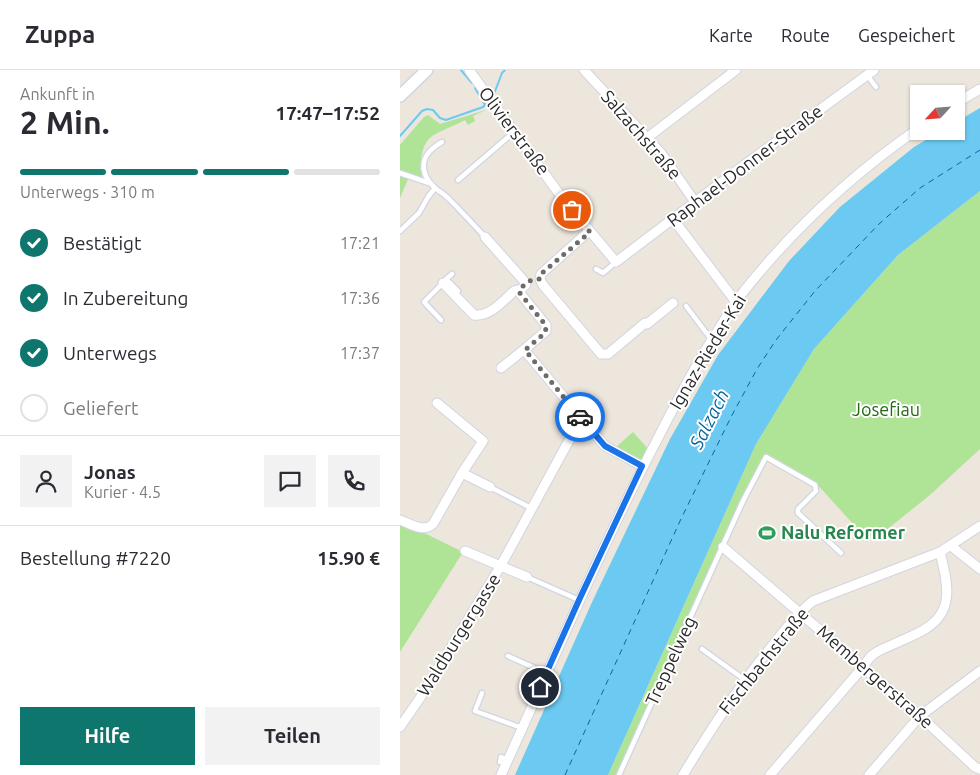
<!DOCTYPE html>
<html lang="de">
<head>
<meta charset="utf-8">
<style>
  body { margin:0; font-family:Ubuntu,sans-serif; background:#f2f2f3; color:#2b2b33; height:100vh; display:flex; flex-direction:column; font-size:19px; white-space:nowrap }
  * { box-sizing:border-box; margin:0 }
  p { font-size:16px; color:#7c7c81 }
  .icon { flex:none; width:28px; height:28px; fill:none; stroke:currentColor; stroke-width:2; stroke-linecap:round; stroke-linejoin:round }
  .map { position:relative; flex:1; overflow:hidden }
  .panel { display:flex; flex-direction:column; background:#fff; width:400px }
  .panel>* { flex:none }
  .needle { width:32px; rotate:244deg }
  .buttons { position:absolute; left:510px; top:15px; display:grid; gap:10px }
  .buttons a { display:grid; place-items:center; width:55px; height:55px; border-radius:0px; background:#fff; box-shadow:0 1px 4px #0004; font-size:25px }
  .pin { position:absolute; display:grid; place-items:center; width:42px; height:42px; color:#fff; margin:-21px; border:2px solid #fff; border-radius:50%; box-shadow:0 1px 5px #0007 }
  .courier { position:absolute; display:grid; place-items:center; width:50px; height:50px; margin:-25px; border:4px solid #1a73e8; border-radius:50%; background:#fff; color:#222; box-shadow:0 1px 6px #0007 }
  .headline em { font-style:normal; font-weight:700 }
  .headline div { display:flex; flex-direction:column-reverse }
  .headline { display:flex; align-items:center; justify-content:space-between; height:85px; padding:0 20px }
  h1 { font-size:32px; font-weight:700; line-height:38px }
  .bar { display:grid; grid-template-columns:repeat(4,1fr); gap:8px 5px; align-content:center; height:60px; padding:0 20px }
  .bar i { height:6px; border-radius:4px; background:#e1e1e2 }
  .bar .selected { background:#0f766e }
  .bar p { grid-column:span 4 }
  .line { display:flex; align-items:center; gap:12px; padding:0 20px; border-top:1px solid #e1e1e2 }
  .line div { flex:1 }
  .round { display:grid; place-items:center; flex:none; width:52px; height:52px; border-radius:0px; background:#f2f2f3 }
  ol { padding:0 20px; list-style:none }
  li { display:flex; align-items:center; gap:15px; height:55px }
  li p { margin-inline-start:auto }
  li .icon { padding:5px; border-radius:50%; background:#0f766e; color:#fff; stroke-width:4 }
  li:last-child { color:#7c7c81 }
  li i { width:28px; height:28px; border:2px solid #e1e1e2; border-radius:50% }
  .cta { display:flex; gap:10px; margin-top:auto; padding:10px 20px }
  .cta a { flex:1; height:58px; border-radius:0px; background:#0f766e; color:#fff; font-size:20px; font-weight:700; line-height:58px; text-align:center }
  .cta a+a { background:#f2f2f3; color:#2b2b33 }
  header { display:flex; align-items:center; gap:30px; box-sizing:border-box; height:70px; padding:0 25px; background:#fff; border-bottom:1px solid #e1e1e2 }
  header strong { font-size:24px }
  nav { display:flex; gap:28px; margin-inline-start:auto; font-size:18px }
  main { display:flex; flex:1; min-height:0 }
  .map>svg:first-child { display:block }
  .green { fill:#afe497 }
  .water { fill:#6cc9f1 }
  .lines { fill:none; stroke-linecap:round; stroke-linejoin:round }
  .stream { stroke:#6cc9f1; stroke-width:2 }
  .ferry { stroke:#0b669d; stroke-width:1; stroke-dasharray:6 5; stroke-linecap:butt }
  .lane-casing { stroke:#d1d4e3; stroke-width:7 }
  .street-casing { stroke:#d1d4e3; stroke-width:11 }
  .secondary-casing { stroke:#d1d4e3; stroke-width:14 }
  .lane { stroke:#fff; stroke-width:4.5 }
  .street { stroke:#fff; stroke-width:9 }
  .secondary { stroke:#fff; stroke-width:11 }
  .done { stroke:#6e6c68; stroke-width:5; stroke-dasharray:0 9 }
  .route { stroke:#1a73e8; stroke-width:6 }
  .labels { text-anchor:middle; stroke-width:4; stroke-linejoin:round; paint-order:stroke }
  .street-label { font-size:18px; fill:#2a2a2a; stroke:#fff }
  .park-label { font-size:18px; fill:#266818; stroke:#fff }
  .leisure-label { font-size:18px; font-weight:bold; fill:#27864d; stroke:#fff; text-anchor:start }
  .water-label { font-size:19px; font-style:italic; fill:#0b669d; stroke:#fff }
</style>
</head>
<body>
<header>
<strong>Zuppa</strong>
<nav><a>Karte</a><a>Route</a><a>Gespeichert</a></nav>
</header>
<main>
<section class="panel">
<div class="headline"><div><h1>2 Min.</h1><p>Ankunft in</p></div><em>17:47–17:52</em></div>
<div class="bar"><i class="selected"></i><i class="selected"></i><i class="selected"></i><i></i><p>Unterwegs · 310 m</p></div>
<ol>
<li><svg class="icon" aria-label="check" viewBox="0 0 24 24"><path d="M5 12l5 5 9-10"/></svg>Bestätigt<p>17:21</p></li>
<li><svg class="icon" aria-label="check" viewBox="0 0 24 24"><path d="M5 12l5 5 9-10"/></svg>In Zubereitung<p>17:36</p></li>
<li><svg class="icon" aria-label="check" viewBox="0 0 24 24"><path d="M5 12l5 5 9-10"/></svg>Unterwegs<p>17:37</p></li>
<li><i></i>Geliefert</li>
</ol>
<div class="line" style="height:90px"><a class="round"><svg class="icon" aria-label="person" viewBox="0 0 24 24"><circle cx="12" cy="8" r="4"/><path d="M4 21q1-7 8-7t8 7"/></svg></a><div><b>Jonas</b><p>Kurier · 4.5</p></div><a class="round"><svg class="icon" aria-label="chat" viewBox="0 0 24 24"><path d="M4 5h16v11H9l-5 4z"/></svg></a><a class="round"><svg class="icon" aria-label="phone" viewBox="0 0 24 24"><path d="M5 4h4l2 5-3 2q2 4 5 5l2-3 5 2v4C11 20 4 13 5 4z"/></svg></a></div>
<div class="line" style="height:65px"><div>Bestellung #7220</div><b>15.90 €</b></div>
<div class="cta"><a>Hilfe</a><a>Teilen</a></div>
</section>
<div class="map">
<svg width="580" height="705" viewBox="0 0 580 705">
  <rect width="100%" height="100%" fill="#ece6dc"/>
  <g class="green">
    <path d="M86,40L73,46L75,51L68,55L65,50C54,56 42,60 32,66C21,74 19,95 22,107L8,109L0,128V75L24,47L28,45L40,54Z"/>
    <path d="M580,121V379L530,425L475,469L455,456L414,411L366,385L217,705H208L356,374L414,279L498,185Z"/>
    <path d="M233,362L249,380L242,391L215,378Z"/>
    <path d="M0,454L10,456L63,482L0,582Z"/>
  </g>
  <path class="water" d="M580,38V121L498,185L414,279L356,374L208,705H115L193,530L270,369L318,285L389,191L440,137L514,77L541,61H556V52Z"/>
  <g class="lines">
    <g class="stream">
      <path d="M61,0L72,13"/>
      <path d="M75,18L85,35"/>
      <path d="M94,24L102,3L105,0"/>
      <path d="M0,66L22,41L27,39L33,40L40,48L46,50L83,37L86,34"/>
    </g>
    <path class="ferry" d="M165,705L280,451L331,347L357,299L376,270L415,221L479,154L520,118L580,80"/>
    <g class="lane-casing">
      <g id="lane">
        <path d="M467,5L476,17"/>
        <path d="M42,72C22,83 16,100 35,118C40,122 46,125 50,130C62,142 74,155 85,167"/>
        <path d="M0,103L29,113"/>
        <path d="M58,110L114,62"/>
        <path d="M0,161L19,143L28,127L35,118"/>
        <path d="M196,199L203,203L216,192"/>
        <path d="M52,204L46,209L58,221L54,224"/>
        <path d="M286,236L311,269"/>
        <path d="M41,250L24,232L43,213"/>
        <path d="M90,417L131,438"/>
        <path d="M127,507L179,530"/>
        <path d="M302,579L345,610"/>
        <path d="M108,586L146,603"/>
        <path d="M82,623L75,641L122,658"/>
        <path d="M100,692L101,687L108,690"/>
        <path d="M219,705L343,431L366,387L415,415L416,421L398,439V443L441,483"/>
      </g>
    </g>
    <g class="street-casing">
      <g id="street">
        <path d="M69,0L163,129L216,192L332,104L474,0"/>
        <path d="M184,0L261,83L295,132"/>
        <path d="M556,33L580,19"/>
        <path d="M247,68L336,0"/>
        <path d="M273,149L336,232"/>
        <path d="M189,161L141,204L140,209L143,215L201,284H208L245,253L247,254L273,233"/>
        <path d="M85,167L125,212L126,214L119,222L146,255V261L126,278L125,281L205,376L242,396"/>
        <path d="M43,213L74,245C90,247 103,231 114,221L119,220"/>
        <path d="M101,298L126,278"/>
        <path d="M62,403L90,417"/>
        <path d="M0,450C11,454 23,463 33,454L62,403L83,371L37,333"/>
        <path d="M551,476L580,499"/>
        <path d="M323,477L520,646L575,697L580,699"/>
        <path d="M65,481L127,507"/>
        <path d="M0,657L20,628L100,497L173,363L185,352"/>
        <path d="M101,705C153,592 201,477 259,366C278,329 297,292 320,257C326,248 330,239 337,230C388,164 450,106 519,58"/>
        <path d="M283,705C310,660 339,616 372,576C385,559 397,544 413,531L540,482L580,456"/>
        <path d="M370,705L463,597C472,582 478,581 494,574C504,569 516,565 525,559C556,541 547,511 540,482"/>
        <path d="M469,705L520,646L580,601"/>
      </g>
    </g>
    <g class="secondary-casing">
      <path id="secondary" d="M0,26L27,0"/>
    </g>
    <use href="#lane" class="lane"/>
    <use href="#street" class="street"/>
    <use href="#secondary" class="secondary"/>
  </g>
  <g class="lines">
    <path class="done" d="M172,140L190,162L141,204L140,209C131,208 123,214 119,222L144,253L146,258L145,263L125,280L180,347"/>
    <path class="route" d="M140,617L179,530L242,396L205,376L180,347"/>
  </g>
  <defs>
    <g id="stadium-bare" transform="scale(1.35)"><path d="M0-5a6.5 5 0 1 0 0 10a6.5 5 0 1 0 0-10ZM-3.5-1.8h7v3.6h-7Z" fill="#2e9e5b" stroke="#fff" stroke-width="2.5" paint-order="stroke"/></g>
  </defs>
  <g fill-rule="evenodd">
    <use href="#stadium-bare" x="367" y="463"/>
  </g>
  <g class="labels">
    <g class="street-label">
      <text transform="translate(114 61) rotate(53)" y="6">Olivierstraße</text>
      <text transform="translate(241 65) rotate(49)" y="6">Salzachstraße</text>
      <text transform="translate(345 96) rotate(-37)" y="6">Raphael-Donner-Straße</text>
      <text transform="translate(308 282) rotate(-59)" y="6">Ignaz-Rieder-Kai</text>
      <text transform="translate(59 565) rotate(-58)" y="6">Waldburgergasse</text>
      <text transform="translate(271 591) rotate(-65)" y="6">Treppelweg</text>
      <text transform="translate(364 591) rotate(-51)" y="6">Fischbachstraße</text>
      <text transform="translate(475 607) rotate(41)" y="6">Membergerstraße</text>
    </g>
    <g class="park-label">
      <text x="486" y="346">Josefiau</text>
    </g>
    <g class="leisure-label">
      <text x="381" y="469">Nalu Reformer</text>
    </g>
    <g class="water-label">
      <text transform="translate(309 349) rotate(-63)" y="7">Salzach</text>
    </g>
  </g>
</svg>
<div class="buttons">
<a><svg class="needle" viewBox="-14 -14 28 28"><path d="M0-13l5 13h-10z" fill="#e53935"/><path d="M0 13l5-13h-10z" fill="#7c7c81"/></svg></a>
</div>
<div class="pin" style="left:172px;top:140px;background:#ea580c"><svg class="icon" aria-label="bag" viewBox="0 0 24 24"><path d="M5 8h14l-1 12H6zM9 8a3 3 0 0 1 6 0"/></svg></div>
<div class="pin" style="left:140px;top:617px;background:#1f2937"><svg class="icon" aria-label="home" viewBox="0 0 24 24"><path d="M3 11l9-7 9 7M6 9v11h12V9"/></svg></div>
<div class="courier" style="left:180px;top:347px"><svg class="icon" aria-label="car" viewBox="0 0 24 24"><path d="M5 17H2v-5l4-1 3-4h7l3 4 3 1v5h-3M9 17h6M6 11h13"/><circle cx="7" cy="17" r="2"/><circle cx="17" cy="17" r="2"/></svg></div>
</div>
</main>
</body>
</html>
